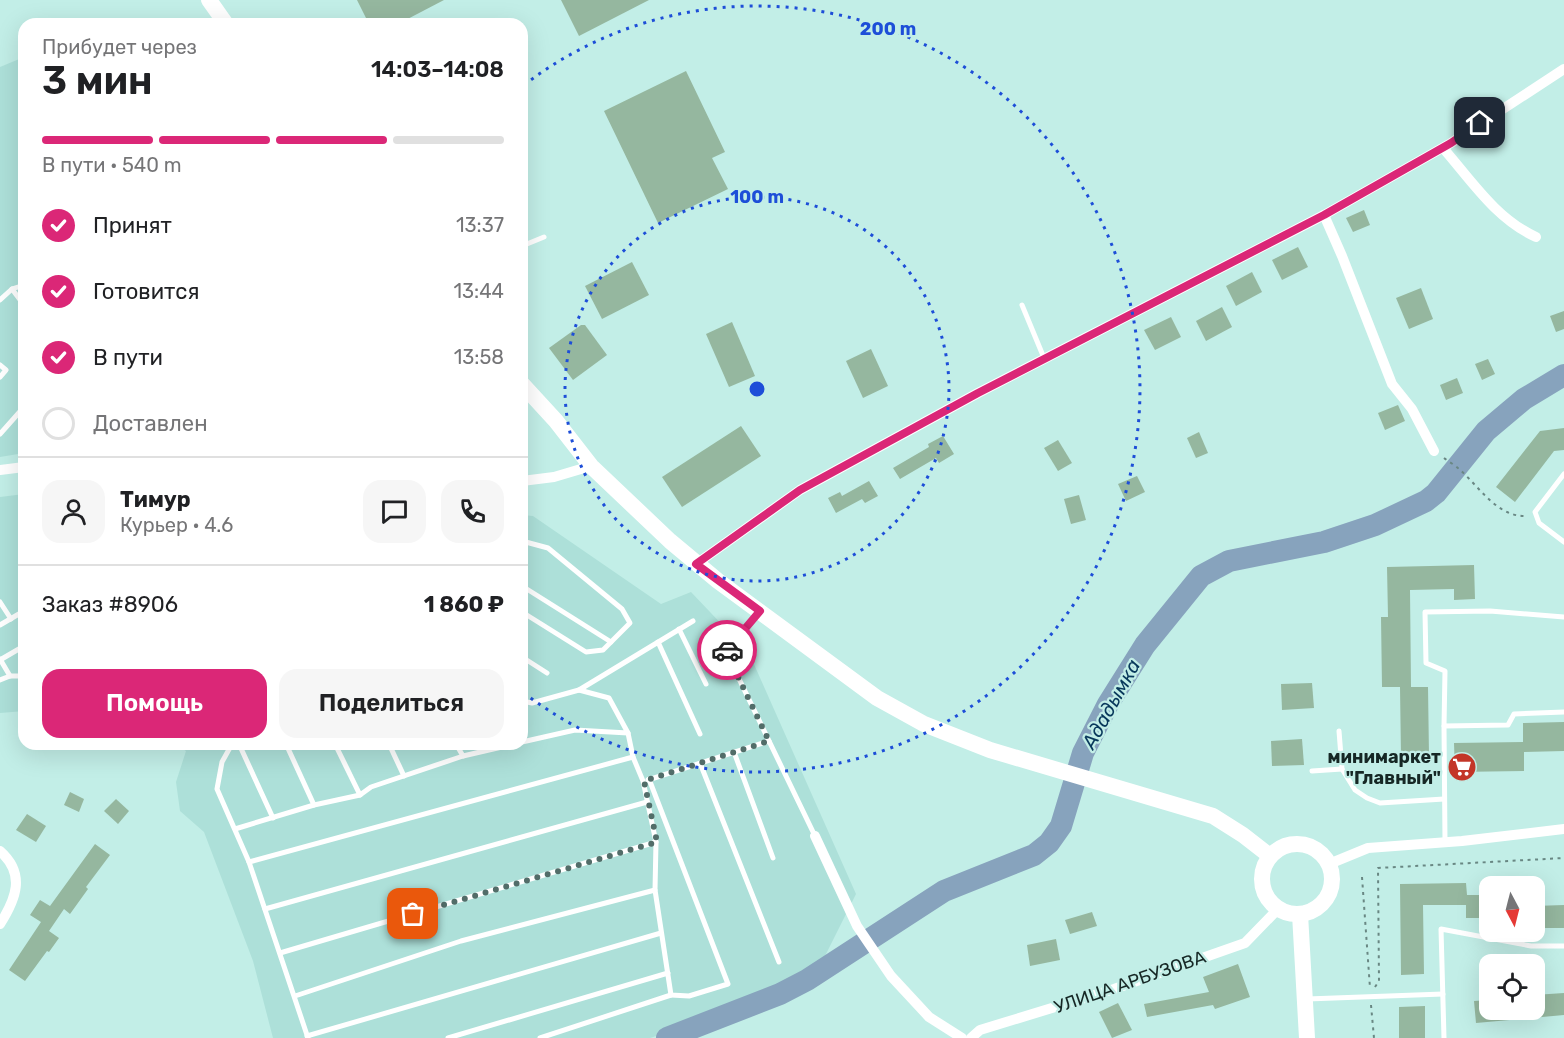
<!DOCTYPE html>
<html lang="ru">
<head>
<meta charset="utf-8">
<style>
  body { margin:0; font-family:Rubik,sans-serif; background:#f6f6f6; color:#202124; height:100vh; display:flex; flex-direction:column; font-size:22px; white-space:nowrap }
  * { box-sizing:border-box; margin:0 }
  p { font-size:20px; color:#757577 }
  .icon { flex:none; width:33px; height:33px; fill:none; stroke:currentColor; stroke-width:2; stroke-linecap:round; stroke-linejoin:round }
  .map { position:relative; flex:1; overflow:hidden }
  .details { position:absolute; left:18px; top:18px; width:510px; height:732px; display:flex; flex-direction:column; background:#fff; border-radius:18px; box-shadow:0 6px 24px #0002 }
  .details>* { flex:none }
  .needle { width:39px; rotate:173deg }
  .tools { position:absolute; left:1479px; top:876px; display:grid; gap:12px }
  .tools a { display:grid; place-items:center; width:66px; height:66px; border-radius:12px; background:#fff; box-shadow:0 6px 24px #0002; font-size:30px }
  .pin { position:absolute; display:grid; place-items:center; width:51px; height:51px; color:#fff; margin:-26px; border-radius:12px; box-shadow:0 3px 9px #0006 }
  .courier { position:absolute; display:grid; place-items:center; width:60px; height:60px; margin:-30px; border:4px solid #db2777; border-radius:50%; background:#fff; color:#222; box-shadow:0 2px 8px #0007 }
  .overview em { font-style:normal; font-weight:600 }
  .overview div { display:flex; flex-direction:column-reverse }
  .overview { display:flex; align-items:center; justify-content:space-between; height:102px; padding:0 24px }
  h1 { font-size:39px; font-weight:600; line-height:45px }
  .bar { display:grid; grid-template-columns:repeat(4,1fr); gap:9px 6px; align-content:center; height:72px; padding:0 24px }
  .bar i { height:8px; border-radius:4px; background:#e0e0e0 }
  .bar .current { background:#db2777 }
  .bar p { grid-column:span 4 }
  .line { display:flex; align-items:center; gap:15px; padding:0 24px; border-top:2px solid #e0e0e0 }
  .line div { flex:1 }
  .round { display:grid; place-items:center; flex:none; width:63px; height:63px; border-radius:18px; background:#f6f6f6 }
  ol { padding:0 24px; list-style:none }
  li { display:flex; align-items:center; gap:18px; height:66px }
  li p { margin-inline-start:auto }
  li .icon { padding:6px; border-radius:50%; background:#db2777; color:#fff; stroke-width:4 }
  li:last-child { color:#757577 }
  li i { width:33px; height:33px; border:3px solid #e0e0e0; border-radius:50% }
  .cta { display:flex; gap:12px; margin-top:auto; padding:12px 24px }
  .cta a { flex:1; height:69px; border-radius:18px; background:#db2777; color:#fff; font-size:24px; font-weight:600; line-height:69px; text-align:center }
  .cta a+a { background:#f6f6f6; color:#202124 }
  .map>svg:first-child { display:block }
  .built { fill:#ade0d9 }
  .lines { fill:none; stroke-linecap:round; stroke-linejoin:round }
  .river { stroke:#87a3bd; stroke-width:22 }
  .building { fill:#95b79f }
  .path { stroke:#698783; stroke-width:2; stroke-dasharray:3 4.5; stroke-linecap:butt }
  .lane { stroke:#fff; stroke-width:5 }
  .street { stroke:#fff; stroke-width:10 }
  .secondary { stroke:#fff; stroke-width:16 }
  .done { stroke:#526d69; stroke-width:6; stroke-dasharray:0 10.8 }
  .route { stroke:#db2777; stroke-width:8 }
  .ring { fill:none; stroke:#1d4ed8; stroke-width:3; stroke-dasharray:3 6 }
  .labels { text-anchor:middle; stroke-width:4.5; stroke-linejoin:round; paint-order:stroke }
  .poi-label { font-size:18px; font-weight:bold; fill:#162725; stroke:#c2eee7; text-anchor:end }
  .street-label { font-size:18px; fill:#162725; stroke:#c2eee7 }
  .water-label { font-size:20px; font-style:italic; fill:#08385b; stroke:#c2eee7 }
  .centre { fill:#1d4ed8; stroke:#c2eee7; stroke-width:3 }
  .ring-label { font-size:18px; text-anchor:middle; font-weight:bold; fill:#1d4ed8; stroke:#c2eee7; stroke-width:4.5; stroke-linejoin:round; paint-order:stroke }
</style>
</head>
<body>
<div class="map">
<svg width="1564" height="1038" viewBox="0 0 1564 1038">
  <rect width="100%" height="100%" fill="#c2eee7"/>
  <g class="built">
    <path d="M24,57V453L0,457V67Z"/>
    <path d="M24,494V711L0,713V497Z"/>
    <path d="M522,515L533,516L661,604L691,592L749,653L856,894L817,972L735,1011L650,1038H273L253,961L204,832L180,811L176,782L186,751L175,744H522Z"/>
  </g>
  <g class="lines">
    <path class="river" d="M667,1038L780,994L807,980L944,891L1034,855L1049,843L1061,826L1083,753L1108,704L1145,645L1201,576L1229,561L1324,542L1375,525L1426,501L1436,493L1486,431L1524,399L1564,375"/>
  </g>
  <g class="building">
    <path d="M357,0H444L398,24H369Z"/>
    <path d="M561,0H649L579,36Z"/>
    <path d="M686,71L725,152L712,158L728,189L658,223L604,111Z"/>
    <path d="M1364,210L1370,225L1353,232L1346,218Z"/>
    <path d="M1298,247L1308,267L1282,280L1272,260Z"/>
    <path d="M632,262L649,295L602,319L585,286Z"/>
    <path d="M1252,272L1262,292L1236,306L1226,286Z"/>
    <path d="M1421,288L1433,319L1409,329L1396,298Z"/>
    <path d="M1222,307L1232,327L1206,341L1196,321Z"/>
    <path d="M1564,311V329L1556,332L1550,316Z"/>
    <path d="M1171,317L1181,337L1155,350L1144,330Z"/>
    <path d="M732,322L755,376L729,387L706,334Z"/>
    <path d="M581,325H585L607,355L573,380L549,348Z"/>
    <path d="M871,349L888,386L863,398L846,361Z"/>
    <path d="M1488,359L1495,374L1482,380L1475,364Z"/>
    <path d="M1457,378L1463,393L1446,400L1440,385Z"/>
    <path d="M1398,405L1405,421L1385,430L1378,413Z"/>
    <path d="M741,426L761,456L682,507L662,477Z"/>
    <path d="M1564,428V450L1554,451L1515,502L1496,487L1540,431Z"/>
    <path d="M1199,432L1208,453L1196,458L1187,438Z"/>
    <path d="M943,436L954,454L939,463L936,458L900,479L893,468L929,447L928,444Z"/>
    <path d="M1058,440L1072,463L1058,471L1044,448Z"/>
    <path d="M1137,476L1145,492L1126,501L1118,484Z"/>
    <path d="M869,481L878,496L865,503L862,499L836,513L828,498L840,492L842,496Z"/>
    <path d="M1079,495L1086,520L1071,524L1064,499Z"/>
    <path d="M1474,565L1475,599L1454,600V589L1410,590L1411,687H1428L1429,756L1401,757L1400,687H1382L1381,617H1388L1387,567Z"/>
    <path d="M1312,683L1314,708L1282,710L1281,684Z"/>
    <path d="M1564,722V751L1524,752V771L1455,772L1454,743L1523,742V723Z"/>
    <path d="M1302,739L1304,765L1272,766L1271,741Z"/>
    <path d="M70,792L84,799L79,812L64,805Z"/>
    <path d="M116,799L129,811L118,824L104,811Z"/>
    <path d="M27,814L46,826L36,842L16,830Z"/>
    <path d="M95,844L110,855L86,887L88,889L70,914L64,909L49,931L59,938L49,952L47,951L25,981L9,970L41,922L30,915L40,900L50,906Z"/>
    <path d="M1466,883L1467,895H1490V918H1466V905H1423L1424,974L1401,975L1400,884Z"/>
    <path d="M1564,905V928H1534V906Z"/>
    <path d="M1092,912L1097,926L1070,934L1065,920Z"/>
    <path d="M1056,939L1060,960L1030,966L1027,945Z"/>
    <path d="M1238,964L1250,997L1215,1009L1213,1005L1147,1017L1144,1004L1209,992L1203,977Z"/>
    <path d="M1564,993V1015L1476,1023L1474,1001L1490,1000V1010H1534V995Z"/>
    <path d="M1118,1003L1132,1030L1112,1038L1099,1012Z"/>
    <path d="M1425,1006V1038H1399V1007Z"/>
  </g>
  <g class="lines">
    <g class="path">
      <path d="M1444,458C1449,462 1455,465 1459,469C1480,487 1497,518 1528,516"/>
      <path d="M1362,877L1370,988"/>
      <path d="M1375,987L1379,981L1378,868L1564,858"/>
      <path d="M1371,1005L1374,1038"/>
    </g>
    <g class="lane">
      <path d="M522,246L544,237"/>
      <path d="M12,289L24,305"/>
      <path d="M0,300L12,289L24,285"/>
      <path d="M1022,305L1044,358"/>
      <path d="M21,345L24,343"/>
      <path d="M0,365L6,370L0,377"/>
      <path d="M0,434L24,407"/>
      <path d="M1564,474L1535,512L1539,523L1564,542"/>
      <path d="M522,541L548,548L622,609L630,623L603,650L586,652L522,612"/>
      <path d="M24,543L22,555L24,558"/>
      <path d="M522,586L611,642"/>
      <path d="M0,602L11,619"/>
      <path d="M757,615L726,652L815,836"/>
      <path d="M1564,617L1490,611L1425,612L1426,663L1445,671L1444,726L1508,725L1514,714L1564,712"/>
      <path d="M0,625L24,611"/>
      <path d="M679,629L706,684"/>
      <path d="M658,642L700,734"/>
      <path d="M522,657L547,673"/>
      <path d="M0,659L10,676"/>
      <path d="M0,660L24,646"/>
      <path d="M0,680L10,676H24"/>
      <path d="M579,690L693,621"/>
      <path d="M522,701L532,703L579,690L609,698L628,733L575,730L522,742"/>
      <path d="M1444,726L1445,841"/>
      <path d="M1339,731L1342,769L1355,790L1367,798L1380,803L1444,799"/>
      <path d="M628,733L633,757L643,781L656,842L655,890L671,995L689,996L728,984L649,779"/>
      <path d="M232,744L222,762L217,789L249,862L308,1038"/>
      <path d="M239,744L273,818"/>
      <path d="M286,744L314,805"/>
      <path d="M335,744L360,795"/>
      <path d="M389,744L404,776"/>
      <path d="M456,744L463,756"/>
      <path d="M734,752L773,858"/>
      <path d="M700,763L779,962"/>
      <path d="M1312,771L1342,769"/>
      <path d="M648,780L769,741"/>
      <path d="M235,829L314,805L360,795L371,787L463,756L515,744"/>
      <path d="M249,862L633,757"/>
      <path d="M265,909L647,802"/>
      <path d="M280,953L656,842"/>
      <path d="M295,996L461,941L655,890"/>
      <path d="M1307,999L1443,994"/>
      <path d="M307,1036L661,933"/>
      <path d="M448,1038L668,973"/>
      <path d="M540,1038L671,995"/>
      <path d="M1444,1038L1441,929L1531,946H1564"/>
    </g>
    <g class="street">
      <path d="M1443,148C1471,180 1496,219 1536,237"/>
      <path d="M1324,215L1342,256L1392,384L1412,409L1434,451"/>
      <path d="M0,470L24,467"/>
      <path d="M522,481L554,477L591,466"/>
      <path d="M696,564L800,490L978,393L1324,215L1451,143L1564,69"/>
      <path d="M815,836L857,926L891,976L929,1017L962,1038"/>
      <path d="M0,851C26,874 16,899 0,924"/>
      <path d="M1329,864L1368,848L1462,841L1564,829"/>
      <path d="M971,1038L980,1030L1114,989L1245,943L1278,909"/>
    </g>
    <g class="secondary">
      <path d="M209,0L226,24"/>
      <path d="M522,384L556,421L591,466L670,541L718,581L877,698L924,724L990,750L1213,816L1243,835L1270,856"/>
      <circle cx="1297" cy="879" r="35"/>
      <path d="M1300,914L1307,1038"/>
    </g>
  </g>
  <g class="lines">
    <path class="done" d="M413,914L657,842L644,781L769,741L726,652L727,650"/>
    <path class="route" d="M727,650L760,611L696,564L800,490L978,393L1324,215L1451,143L1480,123"/>
  </g>
  <g class="ring">
    <circle cx="757" cy="389" r="192"/>
    <path d="M524 85A383 383 0 1 1 524 693"/>
  </g>
  <defs>
    <g id="supermarket-disc" transform="scale(1.5)"><circle r="9.5" fill="#c33628" stroke="#c2eee7"/><path d="M-6-5.5h2.5l.6 2H6L4.5 2H-2.5L-4.4-4H-6ZM-1.5 3.2a1.3 1.3 0 1 0 .1 0ZM3 3.2a1.3 1.3 0 1 0 .1 0Z" fill="#fff"/></g>
  </defs>
  <g fill-rule="evenodd">
    <use href="#supermarket-disc" x="1462" y="767"/>
  </g>
  <g class="labels">
    <g class="poi-label">
      <text x="1441" y="763">минимаркет<tspan x="1441" dy="21">"Главный"</tspan></text>
    </g>
    <g class="street-label">
      <text transform="translate(1130 982) rotate(-19)" y="6">УЛИЦА АРБУЗОВА</text>
    </g>
    <g class="water-label">
      <text transform="translate(1111 704) rotate(-61)" y="7">Ададымка</text>
    </g>
  </g>
  <circle cx="757" cy="389" r="9" class="centre"/>
  <g class="ring-label">
    <text x="888" y="35">200 m</text>
    <text x="757" y="203">100 m</text>
  </g>
</svg>
<div class="tools">
<a><svg class="needle" viewBox="-14 -14 28 28"><path d="M0-13l5 13h-10z" fill="#e53935"/><path d="M0 13l5-13h-10z" fill="#757577"/></svg></a>
<a><svg class="icon" aria-label="locate" viewBox="0 0 24 24"><circle cx="12" cy="12" r="6"/><path d="M12 2v4M12 18v4M2 12h4M18 12h4"/></svg></a>
</div>
<div class="pin" style="left:413px;top:914px;background:#ea580c"><svg class="icon" aria-label="bag" viewBox="0 0 24 24"><path d="M5 8h14l-1 12H6zM9 8a3 3 0 0 1 6 0"/></svg></div>
<div class="pin" style="left:1480px;top:123px;background:#1f2937"><svg class="icon" aria-label="home" viewBox="0 0 24 24"><path d="M3 11l9-7 9 7M6 9v11h12V9"/></svg></div>
<div class="courier" style="left:727px;top:650px"><svg class="icon" aria-label="car" viewBox="0 0 24 24"><path d="M5 17H2v-5l4-1 3-4h7l3 4 3 1v5h-3M9 17h6M6 11h13"/><circle cx="7" cy="17" r="2"/><circle cx="17" cy="17" r="2"/></svg></div>
<section class="details">
<div class="overview"><div><h1>3 мин</h1><p>Прибудет через</p></div><em>14:03–14:08</em></div>
<div class="bar"><i class="current"></i><i class="current"></i><i class="current"></i><i></i><p>В пути · 540 m</p></div>
<ol>
<li><svg class="icon" aria-label="check" viewBox="0 0 24 24"><path d="M5 12l5 5 9-10"/></svg>Принят<p>13:37</p></li>
<li><svg class="icon" aria-label="check" viewBox="0 0 24 24"><path d="M5 12l5 5 9-10"/></svg>Готовится<p>13:44</p></li>
<li><svg class="icon" aria-label="check" viewBox="0 0 24 24"><path d="M5 12l5 5 9-10"/></svg>В пути<p>13:58</p></li>
<li><i></i>Доставлен</li>
</ol>
<div class="line" style="height:108px"><a class="round"><svg class="icon" aria-label="person" viewBox="0 0 24 24"><circle cx="12" cy="8" r="4"/><path d="M4 21q1-7 8-7t8 7"/></svg></a><div><b>Тимур</b><p>Курьер · 4.6</p></div><a class="round"><svg class="icon" aria-label="chat" viewBox="0 0 24 24"><path d="M4 5h16v11H9l-5 4z"/></svg></a><a class="round"><svg class="icon" aria-label="phone" viewBox="0 0 24 24"><path d="M5 4h4l2 5-3 2q2 4 5 5l2-3 5 2v4C11 20 4 13 5 4z"/></svg></a></div>
<div class="line" style="height:78px"><div>Заказ #8906</div><b>1 860 ₽</b></div>
<div class="cta"><a>Помощь</a><a>Поделиться</a></div>
</section>
</div>
</body>
</html>
